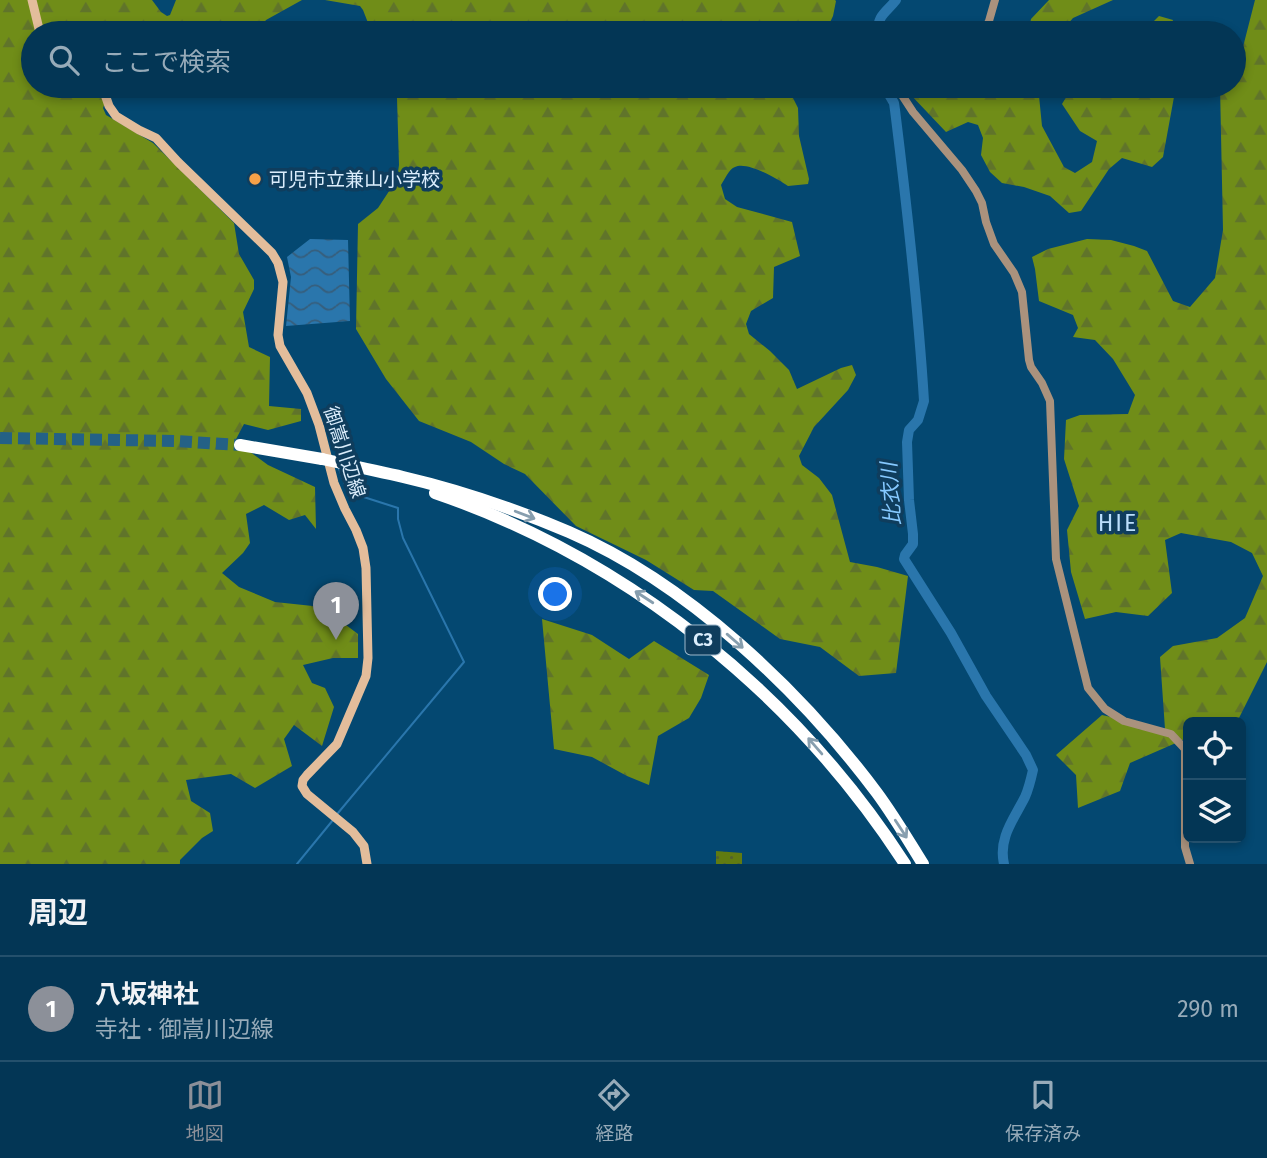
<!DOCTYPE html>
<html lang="ja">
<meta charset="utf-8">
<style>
:root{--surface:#033655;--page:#0d3e5b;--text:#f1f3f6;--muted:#97abb9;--line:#24506c;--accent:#8c9099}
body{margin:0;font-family:"Fira Sans","Noto Sans JP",sans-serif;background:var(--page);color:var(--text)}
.controls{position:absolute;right:21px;bottom:21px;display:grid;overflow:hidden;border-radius:10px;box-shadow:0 4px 10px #0003}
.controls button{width:63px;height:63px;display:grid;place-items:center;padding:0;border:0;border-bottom:2px solid var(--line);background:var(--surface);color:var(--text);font:35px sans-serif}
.you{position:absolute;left:556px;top:595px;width:24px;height:24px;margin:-18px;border:5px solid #fff;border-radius:50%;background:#1a73e8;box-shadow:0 0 0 10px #1a73e833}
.badge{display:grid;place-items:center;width:46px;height:46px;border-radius:50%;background:var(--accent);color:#fff;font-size:23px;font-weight:700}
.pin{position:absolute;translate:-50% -58px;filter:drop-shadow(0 2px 4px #0008)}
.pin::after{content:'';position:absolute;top:37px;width:24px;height:21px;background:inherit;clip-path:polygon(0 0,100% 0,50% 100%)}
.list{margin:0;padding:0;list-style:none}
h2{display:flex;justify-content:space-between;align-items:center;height:91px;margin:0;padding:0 28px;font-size:30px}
h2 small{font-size:23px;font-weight:400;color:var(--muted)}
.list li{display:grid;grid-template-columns:46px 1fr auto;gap:21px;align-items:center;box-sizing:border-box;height:105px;padding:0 28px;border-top:2px solid var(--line)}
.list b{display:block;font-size:26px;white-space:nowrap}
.list p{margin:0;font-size:23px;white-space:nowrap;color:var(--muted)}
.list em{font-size:23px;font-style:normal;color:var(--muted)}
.icon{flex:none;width:38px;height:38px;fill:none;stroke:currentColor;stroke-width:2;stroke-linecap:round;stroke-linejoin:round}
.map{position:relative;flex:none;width:1267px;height:864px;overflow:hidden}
.search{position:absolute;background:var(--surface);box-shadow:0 4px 10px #0003;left:21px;right:21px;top:21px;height:77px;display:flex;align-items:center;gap:18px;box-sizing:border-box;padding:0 24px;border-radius:38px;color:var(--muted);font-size:26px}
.sheet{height:196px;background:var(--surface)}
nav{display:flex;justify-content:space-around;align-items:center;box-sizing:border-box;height:98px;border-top:2px solid var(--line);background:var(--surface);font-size:19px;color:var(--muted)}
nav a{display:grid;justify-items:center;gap:4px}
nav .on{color:var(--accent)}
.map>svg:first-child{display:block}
.grass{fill:url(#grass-dots)}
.forest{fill:url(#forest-firs)}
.water{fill:url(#water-waves)}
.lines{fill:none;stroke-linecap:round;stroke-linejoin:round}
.stream{stroke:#2a76ac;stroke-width:2}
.river{stroke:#2a76ac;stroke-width:10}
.motorway-tunnel{stroke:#246186;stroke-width:12;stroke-dasharray:12 6;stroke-linecap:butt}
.tertiary{stroke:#aa927d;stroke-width:8}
.secondary{stroke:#e3bd9b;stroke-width:9}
.motorway{stroke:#fff;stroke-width:12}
.motorway-bridge{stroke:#fff;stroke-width:12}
.oneway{stroke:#879eae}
.poi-dot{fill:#f7a148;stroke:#0f3d5d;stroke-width:2.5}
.labels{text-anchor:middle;stroke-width:7;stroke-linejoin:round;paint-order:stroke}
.shield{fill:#0f3d5d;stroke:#9eb8cc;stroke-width:2}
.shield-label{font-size:18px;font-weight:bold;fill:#dbedfc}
.poi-label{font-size:19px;fill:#dbedfc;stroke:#0f3d5d;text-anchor:start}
.street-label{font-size:19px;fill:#dbedfc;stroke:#0f3d5d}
.water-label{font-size:21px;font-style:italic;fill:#86c9ff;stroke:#0f3d5d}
.quarter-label{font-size:23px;letter-spacing:2px;fill:#bbdffc;stroke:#0f3d5d}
</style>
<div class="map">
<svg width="1267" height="864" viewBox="0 0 1267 864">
<defs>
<pattern id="grass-dots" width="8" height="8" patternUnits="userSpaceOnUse" patternTransform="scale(1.75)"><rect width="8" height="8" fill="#617b11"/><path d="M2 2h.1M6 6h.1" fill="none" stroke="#52612e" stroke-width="1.8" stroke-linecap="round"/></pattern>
<pattern id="forest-firs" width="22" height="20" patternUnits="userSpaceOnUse" patternTransform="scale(1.75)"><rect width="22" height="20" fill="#708d18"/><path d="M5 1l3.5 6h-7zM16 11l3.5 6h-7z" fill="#60742a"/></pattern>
<pattern id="water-waves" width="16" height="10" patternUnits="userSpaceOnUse" patternTransform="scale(1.75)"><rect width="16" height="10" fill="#2a76ac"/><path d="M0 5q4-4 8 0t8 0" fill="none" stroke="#365e7c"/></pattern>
</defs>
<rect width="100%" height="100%" fill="#044871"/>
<path class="grass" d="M716,851L742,853V864H716Z"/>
<g class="forest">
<path d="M0,0H152L161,12L167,16L170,15L176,0H302L266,20L263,24V33H33V86H145L126,98L111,94L108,95L103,108L106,115L153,143L234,223L239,254L254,280V289L243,312L249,347L270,357L269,406L301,409V421L268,430L244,424L235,441L268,465L315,487L316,529L305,515L289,520L264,505L246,514L250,543L243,553L222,573L239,587L275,602L322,607L358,634V658H333L303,665L312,683L325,688L334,707L322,746L294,725L284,739L292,766L255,788L231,774L186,780L191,801L210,813L213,831L202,838L180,860V864H0Z"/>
<path d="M325,0H835L836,1L833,16L825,33H372L363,10L360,6Z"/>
<path d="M1049,0H1113L1073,18L1060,33H1028L1031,19Z"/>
<path d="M1255,0H1267V662L1237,722H1188V750L1185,739L1130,763L1120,791L1078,808L1076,775L1056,755L1102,715L1165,729L1160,657L1173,646L1217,638L1245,618L1263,576L1252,553L1231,542L1181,533L1165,540L1172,593L1148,616L1116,612L1085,619L1071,572L1067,530L1079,506L1064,459L1066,420L1080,415L1128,414L1135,395L1113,359L1095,340L1073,337L1078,328L1073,315L1039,301L1035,269L1032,257L1048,249L1087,239L1111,240L1134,246L1147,251L1173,301L1190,307L1215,278L1223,230L1220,86H1234V62L1243,47Z"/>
<path d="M1159,16L1173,20L1168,33H1142Z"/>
<path d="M175,86H228L211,93L184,97Z"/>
<path d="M392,86H787L798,108L799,136L809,179L808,184L788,186C778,179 747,161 735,167C729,169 725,179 721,185L725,199L737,207L792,222L800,256L774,267L773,298L751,311L746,324L749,334L770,351L789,370L797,389L841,368L852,365L856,375L848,390L814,427L799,456L802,465L819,478L832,495L850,562L877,567L908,576L896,673L859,676L820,647L780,639L713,591L694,590L646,560L576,526L525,474L504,464L471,442L419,421L386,379L356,329L358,224L378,208L397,179L399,165L397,98Z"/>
<path d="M915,86H979L985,96L999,91L1003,86H1038L1042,126L1064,167L1075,173L1092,162L1097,141L1080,131L1062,104L1070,91L1079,86H1176L1163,157L1152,167L1122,158L1109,169L1081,211L1069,213L1050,196L1024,187L1002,183L990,172L981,155L983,138L978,125L968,122L946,132L909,93Z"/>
<path d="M542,619L592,635L629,659L654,641L709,675L701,698L689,718L658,736L649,785L627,776L592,757L554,749Z"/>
</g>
<path class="water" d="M310,239L348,240L350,321L286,326L291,277L287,257Z"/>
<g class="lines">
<g class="stream">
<path d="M338,813L464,662L403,538L398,519V508L348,492L339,469"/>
<path d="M297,864L333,820"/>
</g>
<g class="river">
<path d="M878,33C877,15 886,13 896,0"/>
<path d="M884,86L894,103L895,110C907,207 918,304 924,401L918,420L909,430L907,442L909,500L913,534V544L905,555L904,559L951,633L986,696L1026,755L1033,770C1031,779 1029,788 1025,797C1014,819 998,838 1004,864"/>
</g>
<path class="motorway-tunnel" d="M0,438L175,441L240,445"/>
<g class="tertiary">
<path d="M864,30L866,33"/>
<path d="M983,33L989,21L995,0"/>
<path d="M896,86L913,112L962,170L976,191L982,203L986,222L994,244L1014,273L1022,292L1029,360L1031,367L1042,383L1050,401L1056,559L1088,688L1105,709L1124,721L1171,734L1185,749V847L1190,864"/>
</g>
<g class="secondary">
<path d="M32,0L40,33"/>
<path d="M102,86L109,106L116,116L139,130L156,138L178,162L272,253L278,263L283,282L278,335L280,346L307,393L319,425L334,483L345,509L356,530L363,548L366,568L368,658L366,676L337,744L307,775L303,780L302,786L307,794L353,832L364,846L367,864"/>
</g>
<g class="motorway">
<path d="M240,445L322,459"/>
<path d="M341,463C361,468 382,472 403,477C459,490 515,509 569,532C687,583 800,690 877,793C894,816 908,840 923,864"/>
<path d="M435,493C628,559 795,694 905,864"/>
</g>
<path class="motorway-bridge" d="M322,459L341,463"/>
</g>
<defs><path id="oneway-shaft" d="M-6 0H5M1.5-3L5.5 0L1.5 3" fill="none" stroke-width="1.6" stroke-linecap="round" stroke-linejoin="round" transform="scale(1.75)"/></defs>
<g class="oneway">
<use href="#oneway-shaft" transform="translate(525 515) rotate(21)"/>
<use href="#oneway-shaft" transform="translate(644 597) rotate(-147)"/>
<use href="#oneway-shaft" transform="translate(735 641) rotate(41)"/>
<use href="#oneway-shaft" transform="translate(815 746) rotate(-131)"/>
<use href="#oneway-shaft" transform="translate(901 829) rotate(57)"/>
</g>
<circle class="poi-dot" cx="255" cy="179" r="7"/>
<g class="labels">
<rect class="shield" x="685.5" y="625.5" width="35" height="29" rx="5"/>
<g class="shield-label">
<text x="703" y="646">C3</text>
</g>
<g class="poi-label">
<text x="269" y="186">可児市立兼山小学校</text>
</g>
<g class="street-label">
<text transform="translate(345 452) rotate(72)" y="7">御嵩川辺線</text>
</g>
<g class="water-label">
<text transform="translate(891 494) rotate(-94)" y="7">比衣川</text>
</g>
<g class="quarter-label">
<text x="1118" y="531">HIE</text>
</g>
</g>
</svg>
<div class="controls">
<button><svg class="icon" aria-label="locate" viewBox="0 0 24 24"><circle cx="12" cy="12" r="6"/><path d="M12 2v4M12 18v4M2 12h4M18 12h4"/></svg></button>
<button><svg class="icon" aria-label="layers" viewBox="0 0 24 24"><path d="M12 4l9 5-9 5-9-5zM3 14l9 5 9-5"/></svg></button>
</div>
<div class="you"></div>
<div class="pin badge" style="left:336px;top:640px">1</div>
<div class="search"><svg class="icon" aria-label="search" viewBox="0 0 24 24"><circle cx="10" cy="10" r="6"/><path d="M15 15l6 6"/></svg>ここで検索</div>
</div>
<section class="sheet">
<h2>周辺<small></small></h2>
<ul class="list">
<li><span class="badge">1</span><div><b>八坂神社</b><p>寺社 · 御嵩川辺線</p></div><em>290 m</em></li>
</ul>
</section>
<nav>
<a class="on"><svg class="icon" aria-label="map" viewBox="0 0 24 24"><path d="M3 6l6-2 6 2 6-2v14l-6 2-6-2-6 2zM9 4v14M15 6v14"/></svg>地図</a>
<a><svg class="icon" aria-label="directions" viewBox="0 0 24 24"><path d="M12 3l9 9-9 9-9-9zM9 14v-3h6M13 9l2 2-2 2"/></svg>経路</a>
<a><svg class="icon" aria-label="saved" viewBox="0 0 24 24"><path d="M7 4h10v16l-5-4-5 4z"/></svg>保存済み</a>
</nav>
